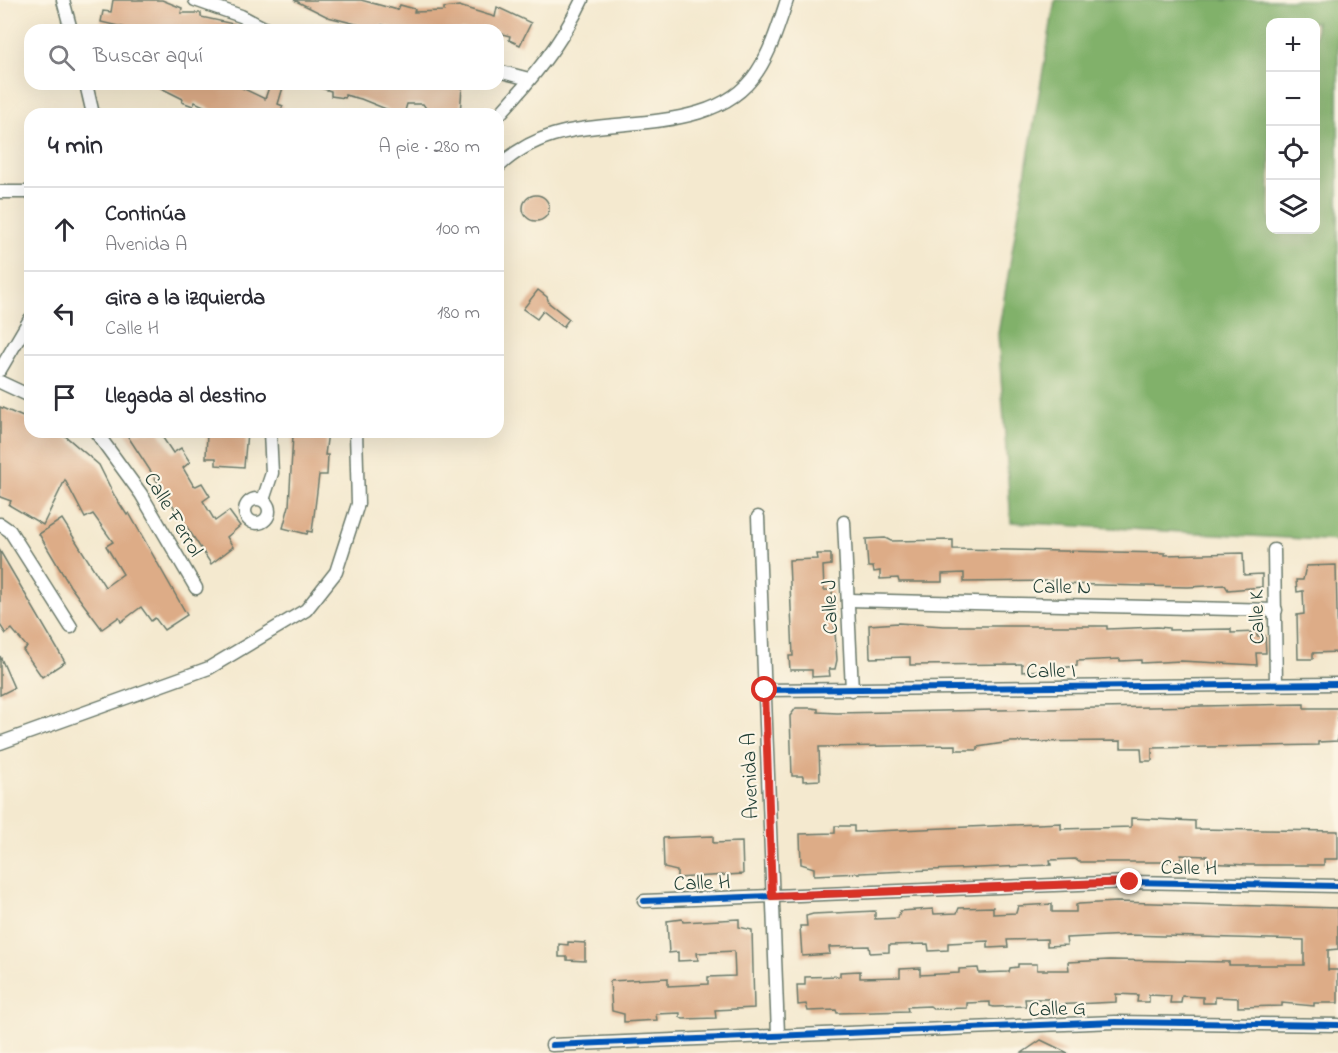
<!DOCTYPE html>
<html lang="es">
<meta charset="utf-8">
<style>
:root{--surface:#fff;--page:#f7f7f7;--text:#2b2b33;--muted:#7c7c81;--line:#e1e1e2}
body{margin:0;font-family:"Indie Flower",sans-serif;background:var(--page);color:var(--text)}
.controls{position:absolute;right:18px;top:18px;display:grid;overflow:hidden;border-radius:12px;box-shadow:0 6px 24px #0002}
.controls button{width:54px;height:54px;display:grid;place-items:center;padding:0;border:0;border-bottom:2px solid var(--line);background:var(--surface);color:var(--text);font:30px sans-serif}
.stop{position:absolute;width:18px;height:18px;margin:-14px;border:4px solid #d93025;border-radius:50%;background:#fff}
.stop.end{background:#d93025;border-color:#fff;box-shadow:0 2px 6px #0008}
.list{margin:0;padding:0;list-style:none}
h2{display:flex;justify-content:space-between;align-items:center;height:78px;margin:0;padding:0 24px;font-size:26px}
h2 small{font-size:20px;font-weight:400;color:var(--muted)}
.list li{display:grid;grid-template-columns:39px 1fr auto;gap:18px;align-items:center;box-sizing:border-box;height:84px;padding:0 24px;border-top:2px solid var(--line)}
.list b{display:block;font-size:22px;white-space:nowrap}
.list p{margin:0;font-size:20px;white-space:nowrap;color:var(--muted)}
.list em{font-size:20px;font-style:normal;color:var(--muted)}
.icon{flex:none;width:33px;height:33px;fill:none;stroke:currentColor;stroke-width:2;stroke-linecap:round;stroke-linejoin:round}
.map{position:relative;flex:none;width:1338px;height:1053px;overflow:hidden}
.search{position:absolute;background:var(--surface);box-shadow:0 6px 24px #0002;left:24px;top:24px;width:480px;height:66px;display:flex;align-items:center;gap:15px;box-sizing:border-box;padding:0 21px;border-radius:18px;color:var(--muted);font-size:22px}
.panel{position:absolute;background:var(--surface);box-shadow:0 6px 24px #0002;left:24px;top:108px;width:480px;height:330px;border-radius:18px}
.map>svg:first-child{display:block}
.forest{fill:#81b16a;stroke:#50774f;stroke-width:1.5;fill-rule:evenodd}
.building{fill:#ddac87}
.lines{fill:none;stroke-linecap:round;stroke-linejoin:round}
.street-casing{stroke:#6a796a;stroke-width:15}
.street{stroke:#fff;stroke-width:12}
.cycleway-casing{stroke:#fcf5e5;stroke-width:10}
.cycleway{stroke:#0057b8;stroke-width:6}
.route{stroke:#d93025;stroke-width:8}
.labels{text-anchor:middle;stroke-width:4.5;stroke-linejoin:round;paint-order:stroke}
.street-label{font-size:21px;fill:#1f3d34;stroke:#fcf5e5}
</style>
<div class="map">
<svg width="1338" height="1053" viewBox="0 0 1338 1053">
<rect width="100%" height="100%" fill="#fcf5e5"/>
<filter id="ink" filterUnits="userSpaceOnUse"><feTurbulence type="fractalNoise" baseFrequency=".0167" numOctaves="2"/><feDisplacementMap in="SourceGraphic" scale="12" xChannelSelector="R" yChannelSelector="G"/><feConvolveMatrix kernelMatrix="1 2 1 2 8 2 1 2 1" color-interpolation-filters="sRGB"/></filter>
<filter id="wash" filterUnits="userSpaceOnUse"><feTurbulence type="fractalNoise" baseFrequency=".008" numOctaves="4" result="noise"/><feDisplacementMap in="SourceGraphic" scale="24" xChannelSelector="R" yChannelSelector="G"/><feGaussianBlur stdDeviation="1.35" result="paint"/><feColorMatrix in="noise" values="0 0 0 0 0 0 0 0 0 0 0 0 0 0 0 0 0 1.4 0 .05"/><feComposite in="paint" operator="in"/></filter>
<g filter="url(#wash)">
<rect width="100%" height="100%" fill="#f4e9cf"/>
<path class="forest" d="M1055,0H1338V541L1011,522L998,334ZM1270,22H1316V230H1270Z"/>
<g id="blocks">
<g class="building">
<path d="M113,0H162L182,8L181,13H201V17L238,25V30H135L101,22L103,11L111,12Z"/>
<path d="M294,0H361L398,10L400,5L415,9L414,12L444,11V8L459,6L495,17L497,7L531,23L520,45L509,40L510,36L498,33V30H401L382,25L380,30L328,17Z"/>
<path d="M153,84H234L265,99L270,84H284L278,104L283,106L279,114H221L195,102L193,106L182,102L183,99Z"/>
<path d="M318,84H423L462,87L460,114H430L423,104H407L404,114L391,113V111L361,99L345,95V98L331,96V91L317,87Z"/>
<circle cx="536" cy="208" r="13"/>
<path d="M538,290L547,297L549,303L569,319L563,327L543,311L537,319L523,309Z"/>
<path d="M0,407L30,420V432H57L64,435L99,465L114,495L127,515L129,513L187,615L164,630L155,618L151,621L141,607L121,622L119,617L102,629L70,586L39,534L62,519L105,587L123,574L106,546L113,542L93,514L85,518L65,480L43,525L9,505L11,501L0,497Z"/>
<path d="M125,432H159L173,453L181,448L190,462L183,468L193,485L196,486L202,483L210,496L203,501L215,521L229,511L240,526L227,537L233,547L211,564Z"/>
<path d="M207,432H247L244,467L216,465V458H206Z"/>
<path d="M302,432H328L325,455H328L327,475H319L312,532L308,531L307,534L283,528L289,506L293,435H301Z"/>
<path d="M885,538L891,541L953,540V549L1165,553V555L1243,553L1244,575L1262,574V587L1228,590L1225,585L1188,587L1058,584L1054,581L964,582V573L942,574V582H899L898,578L880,579V571L874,572L873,567H868L866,539Z"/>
<path d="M0,551L65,662L42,677L23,650L27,647L12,629L6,634L0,625Z"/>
<path d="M817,554H831V565L823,566L824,590H832L837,660L835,669H829L830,676L812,677V670H790L789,656H793L789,560L818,559Z"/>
<path d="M1336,565L1338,652L1313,653V659H1298L1297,615L1304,614L1303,591L1297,592L1296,580H1303L1306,566Z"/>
<path d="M898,623L944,626H1107V629L1157,627L1169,628V630L1231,629V633L1257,632V636H1265L1266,653H1256L1257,665L1181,661L1141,663V660L1120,661V659L1077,661V666L1022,672V664L910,665V657L870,658L869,625Z"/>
<path d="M0,656L14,688L0,695Z"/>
<path d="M1304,704V708H1338V741L1318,742V745L1152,748V761H1142L1141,748H1121V741L1010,742L978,747V750H956V745L819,747L820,780L803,781V776H792L790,716L796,708H812L818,709V712L837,713Z"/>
<path d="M1131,818L1195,821V829L1338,831V859H1324V865H1248L1206,863L1207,856L1181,855L1180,862H1079L1075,859L1050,860L1051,865L814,875V868L801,864L800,834L835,833V826H854V832L1061,823V829L1131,827Z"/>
<path d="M713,836V843L742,842L743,874L677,878V871L664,868L663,838Z"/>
<path d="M1117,902L1338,908V949L1328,950V970H1338V1003H1314V1006L1282,1003V1006L1238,1007V998L1215,997V1003H1203V997L1182,996L1181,1003H1170L1171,996L1149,995V1002H1137L1138,995L1116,994V1002L1053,1005L1049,1003V999H1025L1026,1006L994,1007L990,1006V1002L967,1003V1008L934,1009L930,1006L907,1007L908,1011L837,1013L836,1010L808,1011L806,1004L798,1005L797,985H805V977L840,976V972L860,971V978L900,977V969L920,968V975L959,973V969L978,968L979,973L1009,972L1010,968L1018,967V964H1037V970H1069L1068,962L1110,960L1229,962V965H1304V940L1128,935L1066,938L1067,945L1047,946V939L1007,940L1008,947L988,948V941L948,943V950L929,951L928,944L889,945V952L870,953L869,946L829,947L830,954L802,956L800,926H807L806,916L813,914L875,911V919L898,918L900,911L933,909L934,914L957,913L959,908L993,907V914L1016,913L1018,906L1052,904V912H1076V905L1079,904Z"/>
<path d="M682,919L683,922L739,919V927L752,930L754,1008L715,1010L716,1018L683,1019L680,1017V1013L656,1014L657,1020L624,1022V1014L612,1011L610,981L668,978V986L708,984V977L735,976L734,951L697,953L698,960L678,961V952L669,953L667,921Z"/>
<path d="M568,942L585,943V961L567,960V957H559V944L568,945Z"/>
<path d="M1041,1040L1068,1053H1022Z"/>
</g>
</g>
</g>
<g filter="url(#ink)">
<use href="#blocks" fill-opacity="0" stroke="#6a796a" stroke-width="1.5"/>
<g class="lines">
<g class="street-casing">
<g id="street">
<path d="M63,0L71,30"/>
<path d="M195,0L241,16L268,30"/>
<path d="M498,71L529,79"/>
<path d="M86,84L93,114"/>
<path d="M498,116C530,81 562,43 582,0"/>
<path d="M498,167C513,153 533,141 553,135C616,116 716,135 757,72C771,51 779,24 787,0"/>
<path d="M0,192H30"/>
<path d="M0,370L30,319"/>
<path d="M0,382L30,396"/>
<path d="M96,432L141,494L196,588"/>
<circle cx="257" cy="511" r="12"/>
<path d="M263,500L272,473L270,432"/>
<path d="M758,517L778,1034"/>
<path d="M844,522L852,690"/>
<path d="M0,524L10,531L71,627"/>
<path d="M1274,550L1276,684"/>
<path d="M848,600L1276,610"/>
<path d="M765,690L1338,684"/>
<path d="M0,743L209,668L306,610L336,572L358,504L356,432"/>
<path d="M644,901L1130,882L1338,886"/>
<path d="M552,1045L1115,1022L1338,1025"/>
</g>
</g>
<use href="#street" class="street"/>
<g class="cycleway-casing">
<g id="cycleway">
<path d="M765,690L1338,684"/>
<path d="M644,901L1130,882L1338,886"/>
<path d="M552,1045L1115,1022L1338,1025"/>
</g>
</g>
<use href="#cycleway" class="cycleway"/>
</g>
</g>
<g class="lines" filter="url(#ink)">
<path class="route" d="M765,690L772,896L1130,882"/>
</g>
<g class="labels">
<g class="street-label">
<text transform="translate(174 514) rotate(59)" y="7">Calle Ferrol</text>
<text transform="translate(1062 586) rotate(1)" y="7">Calle N</text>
<text transform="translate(829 607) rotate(-92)" y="7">Calle J</text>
<text transform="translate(1256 617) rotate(-91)" y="7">Calle K</text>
<text transform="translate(1051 670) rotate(-1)" y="7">Calle I</text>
<text transform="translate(749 776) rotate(-92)" y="7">Avenida A</text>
<text transform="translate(1189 867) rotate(1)" y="7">Calle H</text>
<text transform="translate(702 882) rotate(-2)" y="7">Calle H</text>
<text transform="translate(1057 1008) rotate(-2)" y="7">Calle G</text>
</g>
</g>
</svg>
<div class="controls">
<button>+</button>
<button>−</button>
<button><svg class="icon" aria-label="locate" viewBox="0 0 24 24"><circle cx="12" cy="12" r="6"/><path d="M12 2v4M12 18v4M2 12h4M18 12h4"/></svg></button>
<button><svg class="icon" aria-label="layers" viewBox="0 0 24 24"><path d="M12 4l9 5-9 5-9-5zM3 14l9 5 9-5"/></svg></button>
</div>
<div class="stop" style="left:765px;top:690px"></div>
<div class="stop end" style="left:1130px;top:882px"></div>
<div class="search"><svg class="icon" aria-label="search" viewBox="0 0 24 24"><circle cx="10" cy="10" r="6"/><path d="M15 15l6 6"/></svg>Buscar aquí</div>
<section class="panel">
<h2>4 min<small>A pie · 280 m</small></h2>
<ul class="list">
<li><svg class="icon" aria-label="ahead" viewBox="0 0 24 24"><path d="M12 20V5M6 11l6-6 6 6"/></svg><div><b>Continúa</b><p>Avenida A</p></div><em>100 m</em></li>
<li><svg class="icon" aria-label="left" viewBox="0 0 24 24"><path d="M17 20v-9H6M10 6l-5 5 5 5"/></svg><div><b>Gira a la izquierda</b><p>Calle H</p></div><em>180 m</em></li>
<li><svg class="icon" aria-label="arrive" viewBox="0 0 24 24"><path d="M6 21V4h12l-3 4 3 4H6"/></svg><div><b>Llegada al destino</b></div></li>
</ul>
</section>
</div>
